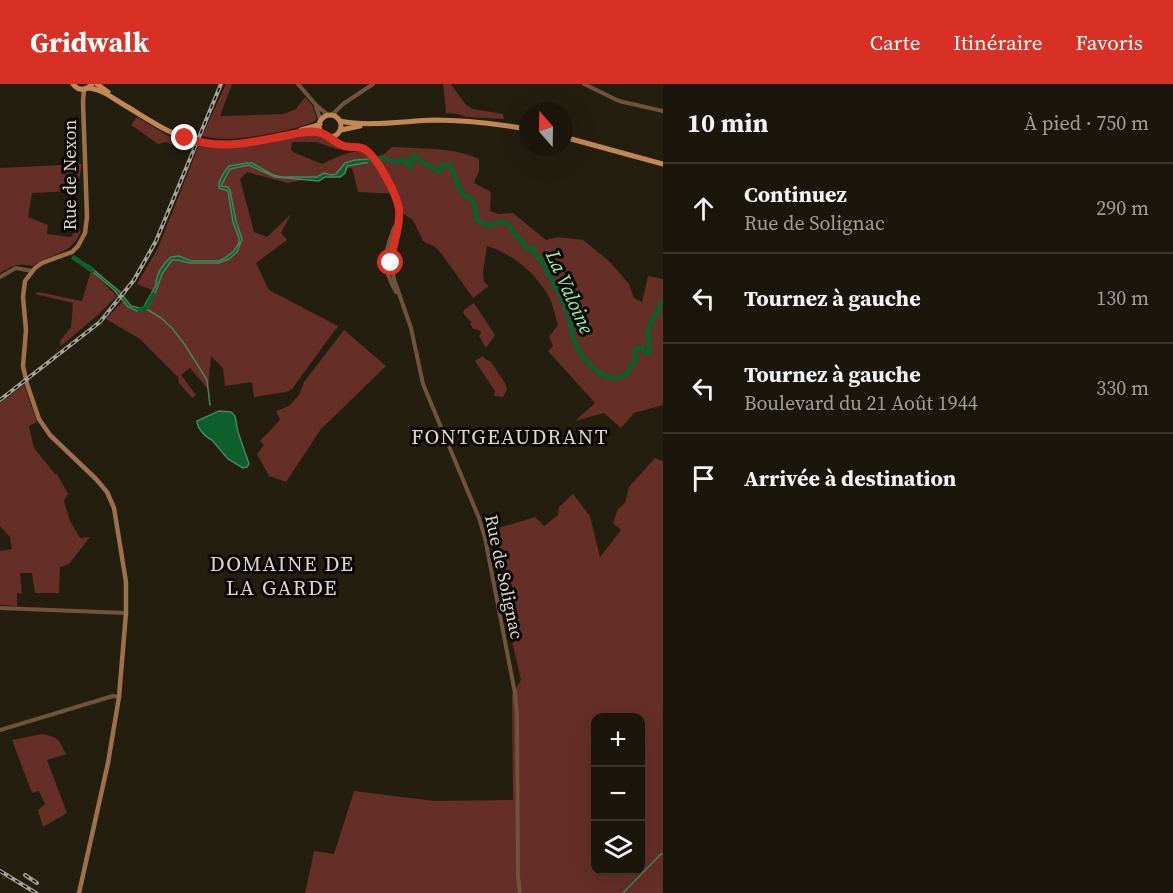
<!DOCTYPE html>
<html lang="fr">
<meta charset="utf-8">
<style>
:root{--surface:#1b160b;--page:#241f14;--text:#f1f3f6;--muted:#a09f9d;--line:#39352c;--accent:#d93025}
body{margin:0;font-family:"Source Serif 4",serif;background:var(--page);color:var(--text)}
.controls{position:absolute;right:18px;bottom:18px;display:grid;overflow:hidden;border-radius:12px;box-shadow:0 6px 24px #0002}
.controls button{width:54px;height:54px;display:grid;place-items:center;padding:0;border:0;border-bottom:2px solid var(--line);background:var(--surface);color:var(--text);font:30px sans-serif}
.compass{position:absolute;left:519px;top:18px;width:54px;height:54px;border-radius:50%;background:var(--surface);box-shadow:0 6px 24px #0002;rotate:340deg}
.stop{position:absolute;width:18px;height:18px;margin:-14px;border:4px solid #d93025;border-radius:50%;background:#fff}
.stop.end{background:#d93025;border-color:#fff;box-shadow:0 2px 6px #0008}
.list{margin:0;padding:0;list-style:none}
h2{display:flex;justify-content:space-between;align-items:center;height:78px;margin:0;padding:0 24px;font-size:26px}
h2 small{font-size:20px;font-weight:400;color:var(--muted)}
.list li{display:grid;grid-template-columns:39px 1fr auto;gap:18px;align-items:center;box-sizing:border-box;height:90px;padding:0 24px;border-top:2px solid var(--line)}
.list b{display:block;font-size:22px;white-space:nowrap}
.list p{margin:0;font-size:20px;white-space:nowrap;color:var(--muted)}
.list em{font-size:20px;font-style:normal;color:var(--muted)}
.icon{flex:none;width:33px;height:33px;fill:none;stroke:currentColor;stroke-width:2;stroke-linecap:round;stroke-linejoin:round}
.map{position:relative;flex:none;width:663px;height:809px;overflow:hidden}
header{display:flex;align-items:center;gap:36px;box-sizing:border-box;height:84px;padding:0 30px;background:var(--accent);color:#fff}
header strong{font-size:28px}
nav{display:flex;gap:33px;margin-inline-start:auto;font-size:21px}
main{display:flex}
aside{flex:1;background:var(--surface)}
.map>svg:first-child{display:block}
.green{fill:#652e27;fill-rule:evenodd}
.water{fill:#0d602b;stroke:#4a835c;stroke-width:1.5}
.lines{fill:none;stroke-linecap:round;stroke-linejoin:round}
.stream{stroke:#4a835c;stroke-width:1.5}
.river{stroke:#0d602b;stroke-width:5}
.tertiary{stroke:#70533d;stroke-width:4}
.secondary{stroke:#9e704c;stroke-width:4.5}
.primary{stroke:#c28757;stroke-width:5}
.rail-casing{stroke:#a6a297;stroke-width:4}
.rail{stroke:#0b0804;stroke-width:1.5;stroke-dasharray:4.5;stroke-linecap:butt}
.route{stroke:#d93025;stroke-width:8}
.labels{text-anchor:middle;stroke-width:6;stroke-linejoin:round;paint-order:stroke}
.street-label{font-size:18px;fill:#dad6cd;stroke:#0b0804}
.water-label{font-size:20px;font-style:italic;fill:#90f4a5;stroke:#0b0804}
.quarter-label{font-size:21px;letter-spacing:1.5px;fill:#dad6cd;stroke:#0b0804}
</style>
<header>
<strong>Gridwalk</strong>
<nav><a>Carte</a><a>Itinéraire</a><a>Favoris</a></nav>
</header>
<main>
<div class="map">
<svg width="663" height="809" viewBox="0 0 663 809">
<rect width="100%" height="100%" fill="#241e0f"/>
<g class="green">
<path d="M226,0H232L220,32L284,30L296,25L305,13L312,21L317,35C309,44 254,53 240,54C227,56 215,55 202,52Z"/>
<path d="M443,0H451L466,21L473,25L503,30L504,35L467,33L457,30L446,29Z"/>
<path d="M137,33L180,59H190L187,67L166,58L158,60L131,41Z"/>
<path d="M320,50L332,57L340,66L316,58H292L291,65L293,68L322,80C335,74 351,65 365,68L370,75L384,70L392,63C421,65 453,63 479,75V87L474,99L491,108L490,127L499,130L513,129L546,156L558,153L583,156L609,177L629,200L634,214L642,218L648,192L663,195V321L634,329L621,344L604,329L575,337L595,319L548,267L553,262L549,253L558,241C555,232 553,221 549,213C536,189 513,170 487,162L483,188L484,198L489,202L473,214L441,169L435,163L423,157L413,136L398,126L399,110L358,108L352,84L346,85L337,92L332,93L325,92L318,93L288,99L247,88L240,95L254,148L267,153L291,130L281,149L287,156L256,179L269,206L338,242L292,305L286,308L254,313L252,298L225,302L223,284L211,272L208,305L190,284L181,291L196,311L192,314L179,299L178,293L140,255L106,235L123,217L132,224H142L152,206L137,200L158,164L199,61L222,63L303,51Z"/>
<path d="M82,80L78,102L73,107L32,109L28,133L48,141L47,150L71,153L75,147L81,146C73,172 51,168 33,182C17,179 14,181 0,189V84Z"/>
<path d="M91,187L117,212L99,230L61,262L60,257L71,243L73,219L35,210L38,208L82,217Z"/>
<path d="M474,219L495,251L486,264L479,252L481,249L479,246L473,245L470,239H472L463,229L464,226Z"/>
<path d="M344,246L386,282L321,345L286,398L269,392L257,370L264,361L260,357L280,336L276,327L289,322L299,311L304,298Z"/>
<path d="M483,272L485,275L491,278L505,299L507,306L503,313L494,312L495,307L475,277Z"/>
<path d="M24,301L37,338L29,342L34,364L55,390H57L68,410L64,417L70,437L80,454L90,453L69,480L60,483L59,509H35L32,489H20L22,510L17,509V522L0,521V467L12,465L10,453L0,442V319Z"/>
<path d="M655,374L663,377V809H305L314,767L334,770L354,707L435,717L513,716L512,611L521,596L494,480L489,447L535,433L544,442L558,431L559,423L573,410L590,432L600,473L621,446L613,439L618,425L625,419L629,403ZM596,634H640V786H596Z"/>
<path d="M42,650C58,653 59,655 66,670L47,676L67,729L43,743L38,726L45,720L39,707L32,709L12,656Z"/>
</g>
<g class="water">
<path d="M372,75L373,77L371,78L347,82L345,89L340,93H325L319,97L275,93L249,81L230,85L221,102L228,103L230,106L236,137L242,155L237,168L229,175L219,179H189L178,176H172L162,190L156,207L144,225L137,227L128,223L114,206L87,183L88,181L120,208L131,222L140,224L144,223L156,201C156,190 163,180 171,173L179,172L191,177H219L225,174L234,167L239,159V154L233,138L228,107L219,104C218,97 224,88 229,82L247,79H252L273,91L282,93H317L324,89L331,91L336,90L345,79L355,76Z"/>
<path d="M219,327L231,328L235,332L238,348L249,380L247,383L243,384L228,375L212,356C205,353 197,344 197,337Z"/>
</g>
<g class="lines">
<g class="stream">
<path d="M145,224L161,234L172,244L185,261L207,296L210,321"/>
<path d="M623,809L661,770H663"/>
</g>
<g class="river">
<path d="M370,77C388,70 386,78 400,78L403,75L411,83L412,73H415L439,88L443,81L452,82V87C457,92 455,95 458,101C459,105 462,107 463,111C475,114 476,124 476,135C481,138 485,142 491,141C495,141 497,137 501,138C508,138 513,146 516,152C522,155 523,161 528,165L533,163L535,170L542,177L543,180C551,195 560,210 567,227C571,237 571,248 575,259C581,274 602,299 620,293C628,291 631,282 636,276L634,267L637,264H641L645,269H648L650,267L648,259L650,255L647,248C650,244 651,239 653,235C656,229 660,227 661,219L663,218"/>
<path d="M74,174L92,186"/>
<path d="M140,226L147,223L153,211"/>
</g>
<g class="tertiary">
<path d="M298,0L316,21L328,31"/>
<path d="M584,0L619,17L663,27"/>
<path d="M316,23L321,37"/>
<path d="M332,31L343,20L373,0"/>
<path d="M330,53L341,61L361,64L369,68L376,76L395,111L399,127V144L392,168L391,179L394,195L411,244L423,300L479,434L485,454L515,609L517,632L518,793L520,809"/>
<path d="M0,193L16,184L32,187"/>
<path d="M396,208C381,181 384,172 394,144L398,140"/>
<path d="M0,524L126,529"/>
<path d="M0,646L113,612L119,613"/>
</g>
<path class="secondary" d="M79,809L108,679L119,613L126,529V498L114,424L107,408L96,395L50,351L39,335L27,300L23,282L26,246L23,213L25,197L35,184L42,179L72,168L78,162L85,149L87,133L83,18L84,5"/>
<g class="primary">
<path d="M73,0C78,7 86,7 92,0"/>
<path d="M97,0L108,8"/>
<path d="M87,4C99,4 111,13 121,19C147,34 173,54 203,59C243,67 282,47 322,49"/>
<circle cx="330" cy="42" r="11"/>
<path d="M340,37C370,43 404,37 434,36C465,36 498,40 528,45"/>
<path d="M301,46L315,42L320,40"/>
<path d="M341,46L360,42"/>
<path d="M564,53L663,80"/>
</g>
<g class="rail-casing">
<g id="rail">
<path d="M0,316L100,238L134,196L156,157L221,0"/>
<path d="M0,787L36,809"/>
<path d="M25,791L37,799"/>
</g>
</g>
<use href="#rail" class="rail"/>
</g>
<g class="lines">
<path class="route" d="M185,54C222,66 247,59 284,52C295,50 310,45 321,49C329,51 336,60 344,62C350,64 356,62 362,64C376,69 397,111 399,125C401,145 392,160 391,179"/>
</g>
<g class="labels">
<g class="street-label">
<text transform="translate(70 91) rotate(-90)" y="6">Rue de Nexon</text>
<text transform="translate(504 493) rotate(78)" y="6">Rue de Solignac</text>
</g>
<g class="water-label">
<text transform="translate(570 208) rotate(66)" y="7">La Valoine</text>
</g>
<g class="quarter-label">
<text x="510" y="360">FONTGEAUDRANT</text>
<text x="282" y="487">DOMAINE DE<tspan x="282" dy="24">LA GARDE</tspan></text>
</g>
</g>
</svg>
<div class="controls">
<button>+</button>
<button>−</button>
<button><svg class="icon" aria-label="layers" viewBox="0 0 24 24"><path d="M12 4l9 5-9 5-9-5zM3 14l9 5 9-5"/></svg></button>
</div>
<svg class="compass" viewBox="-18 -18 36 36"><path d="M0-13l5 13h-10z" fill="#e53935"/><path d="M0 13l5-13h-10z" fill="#a09f9d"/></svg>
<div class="stop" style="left:391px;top:179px"></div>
<div class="stop end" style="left:185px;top:54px"></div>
</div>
<aside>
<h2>10 min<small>À pied · 750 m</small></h2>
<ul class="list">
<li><svg class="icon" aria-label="ahead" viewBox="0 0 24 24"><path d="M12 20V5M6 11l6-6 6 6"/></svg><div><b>Continuez</b><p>Rue de Solignac</p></div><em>290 m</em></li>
<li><svg class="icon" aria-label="left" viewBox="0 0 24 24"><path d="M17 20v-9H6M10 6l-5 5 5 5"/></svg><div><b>Tournez à gauche</b></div><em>130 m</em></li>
<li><svg class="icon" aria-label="left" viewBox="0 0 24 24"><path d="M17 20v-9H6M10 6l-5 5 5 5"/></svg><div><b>Tournez à gauche</b><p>Boulevard du 21 Août 1944</p></div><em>330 m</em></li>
<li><svg class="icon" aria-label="arrive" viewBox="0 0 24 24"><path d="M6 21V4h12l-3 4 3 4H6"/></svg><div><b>Arrivée à destination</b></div></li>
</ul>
</aside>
</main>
